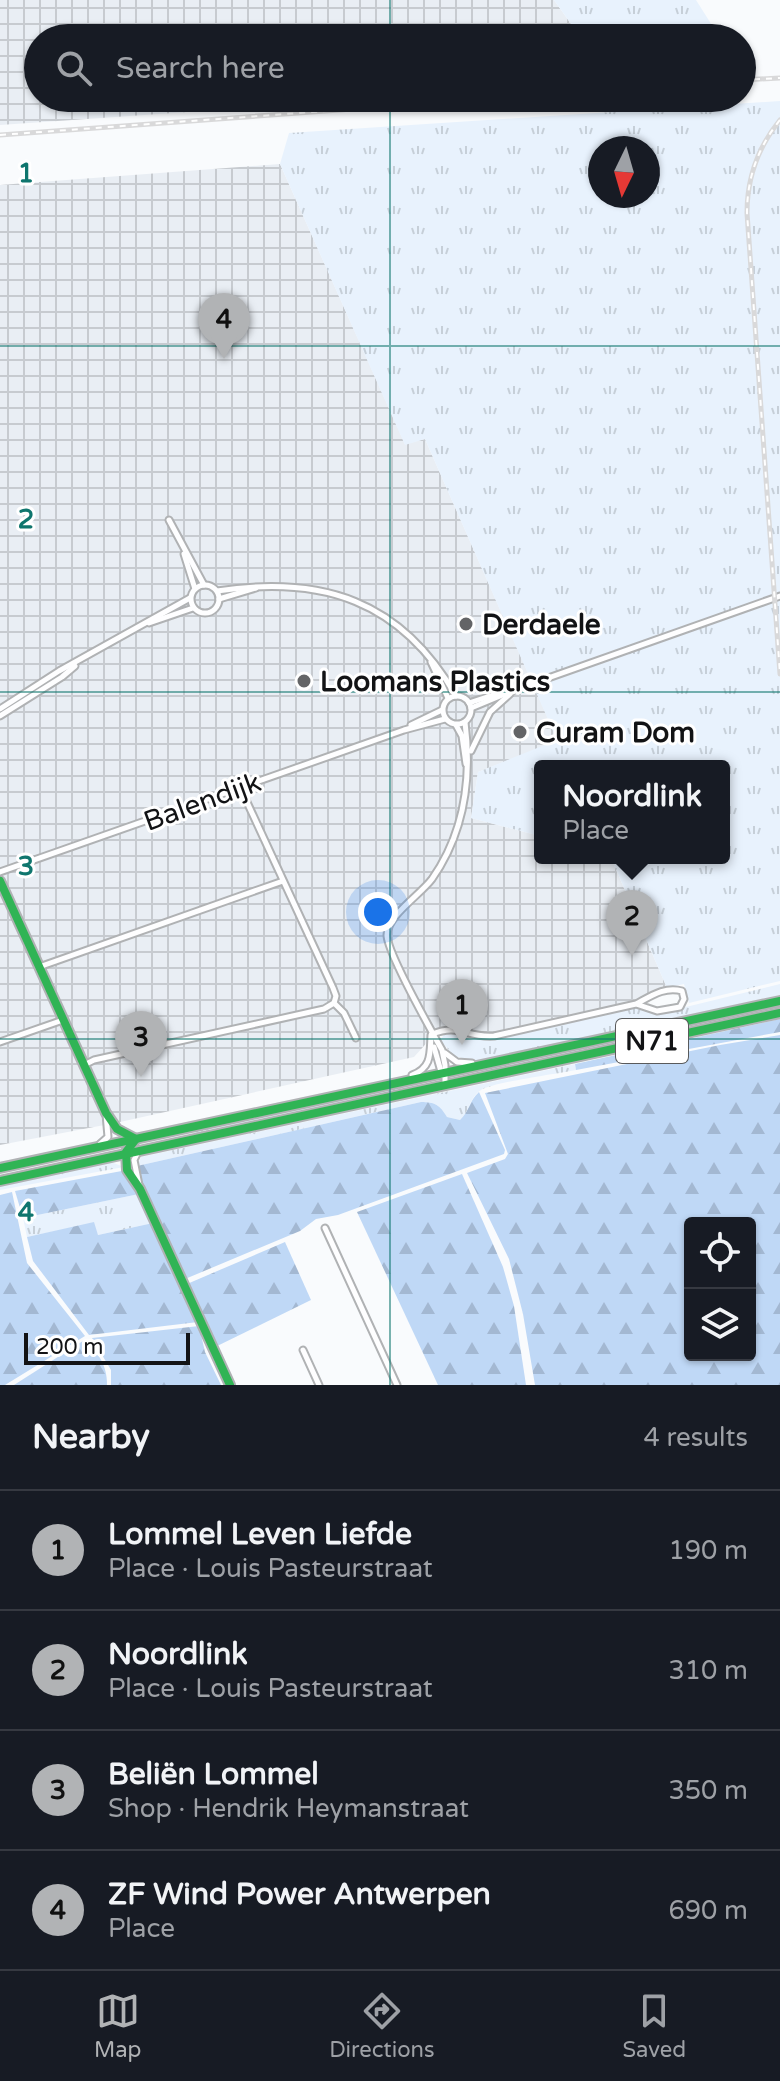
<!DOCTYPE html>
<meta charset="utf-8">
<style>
:root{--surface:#171b24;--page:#242831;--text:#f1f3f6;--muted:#9ea1a6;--line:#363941;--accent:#b1b3b5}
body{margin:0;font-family:"Varela Round",sans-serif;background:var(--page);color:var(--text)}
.controls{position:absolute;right:24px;bottom:24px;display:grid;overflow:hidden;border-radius:8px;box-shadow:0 2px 6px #0004}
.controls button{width:72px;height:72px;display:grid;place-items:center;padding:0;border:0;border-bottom:2px solid var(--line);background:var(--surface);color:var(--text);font:40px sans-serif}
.compass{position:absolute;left:588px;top:136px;width:72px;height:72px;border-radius:50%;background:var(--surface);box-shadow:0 2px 6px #0004;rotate:185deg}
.scale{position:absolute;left:24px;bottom:20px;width:166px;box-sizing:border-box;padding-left:8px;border:4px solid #121315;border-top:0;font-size:22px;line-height:28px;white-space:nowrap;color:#121315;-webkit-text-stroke:6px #fff;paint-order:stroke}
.you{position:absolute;left:378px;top:912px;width:28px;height:28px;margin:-20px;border:6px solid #fff;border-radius:50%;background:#1a73e8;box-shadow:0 0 0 12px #1a73e833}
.badge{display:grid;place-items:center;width:52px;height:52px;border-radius:50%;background:var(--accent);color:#111;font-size:26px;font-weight:700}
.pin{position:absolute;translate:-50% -66px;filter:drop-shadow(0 2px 4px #0008)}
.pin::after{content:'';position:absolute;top:42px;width:28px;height:24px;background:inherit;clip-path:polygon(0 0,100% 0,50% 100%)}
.popup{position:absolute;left:534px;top:760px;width:196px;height:104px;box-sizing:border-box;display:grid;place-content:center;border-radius:8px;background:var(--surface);filter:drop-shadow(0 2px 6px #0005);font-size:26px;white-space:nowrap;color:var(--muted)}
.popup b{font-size:30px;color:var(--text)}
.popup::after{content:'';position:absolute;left:50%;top:100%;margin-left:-16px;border:16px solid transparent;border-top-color:var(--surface)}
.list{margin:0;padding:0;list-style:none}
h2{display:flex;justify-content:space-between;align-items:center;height:104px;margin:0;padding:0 32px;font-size:34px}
h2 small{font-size:26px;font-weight:400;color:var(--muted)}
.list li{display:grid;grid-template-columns:52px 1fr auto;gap:24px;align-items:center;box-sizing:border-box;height:120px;padding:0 32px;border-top:2px solid var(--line)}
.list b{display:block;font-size:30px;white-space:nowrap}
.list p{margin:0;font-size:26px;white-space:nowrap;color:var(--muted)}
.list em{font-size:26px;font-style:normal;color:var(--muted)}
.icon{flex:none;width:44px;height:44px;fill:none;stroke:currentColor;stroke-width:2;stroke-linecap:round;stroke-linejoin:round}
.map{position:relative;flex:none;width:780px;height:1385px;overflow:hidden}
.search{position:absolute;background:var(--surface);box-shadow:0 2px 6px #0004;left:24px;right:24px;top:24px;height:88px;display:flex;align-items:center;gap:20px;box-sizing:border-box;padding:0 28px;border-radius:44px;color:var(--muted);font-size:30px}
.sheet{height:584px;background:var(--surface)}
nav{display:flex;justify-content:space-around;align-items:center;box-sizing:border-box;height:112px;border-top:2px solid var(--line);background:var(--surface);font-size:22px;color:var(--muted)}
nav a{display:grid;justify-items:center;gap:4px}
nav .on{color:var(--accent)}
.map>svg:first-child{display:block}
.industrial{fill:url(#industrial-grid)}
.grass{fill:url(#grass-tufts);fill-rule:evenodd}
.forest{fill:url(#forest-firs);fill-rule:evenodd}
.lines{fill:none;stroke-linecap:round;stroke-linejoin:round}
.street-casing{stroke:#b0b2b4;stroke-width:9}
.fast-casing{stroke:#b0b2b4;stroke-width:12}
.street{stroke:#fefeff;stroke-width:5}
.fast{stroke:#30b455;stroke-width:8}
.rail-casing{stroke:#d9d9da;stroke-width:5}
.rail{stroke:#fff;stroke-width:2;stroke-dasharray:6;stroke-linecap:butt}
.grid{fill:none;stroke:#0f766e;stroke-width:2;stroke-opacity:0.55}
.poi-dot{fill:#636466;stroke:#fff;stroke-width:3}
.labels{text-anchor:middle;stroke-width:6;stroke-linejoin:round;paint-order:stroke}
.shield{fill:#fff;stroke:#595a5b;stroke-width:2}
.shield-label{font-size:26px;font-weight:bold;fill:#121315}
.poi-label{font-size:28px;font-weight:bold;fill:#121315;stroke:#fff;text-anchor:start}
.street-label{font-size:28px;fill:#121315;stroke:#fff}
.grid-label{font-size:26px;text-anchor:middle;font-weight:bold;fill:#0f766e;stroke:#fff;stroke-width:6;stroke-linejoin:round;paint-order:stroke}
</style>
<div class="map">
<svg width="780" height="1385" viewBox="0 0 780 1385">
<defs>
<pattern id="industrial-grid" width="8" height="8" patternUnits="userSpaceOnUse" patternTransform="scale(2)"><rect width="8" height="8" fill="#e9eef4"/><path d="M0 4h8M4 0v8" fill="none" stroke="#c7cbd0"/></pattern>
<pattern id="grass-tufts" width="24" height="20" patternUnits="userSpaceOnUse" patternTransform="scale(2)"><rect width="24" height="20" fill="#e8f2fd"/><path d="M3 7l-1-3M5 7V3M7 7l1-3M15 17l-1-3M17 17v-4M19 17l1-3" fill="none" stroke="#c6cfd8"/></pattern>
<pattern id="forest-firs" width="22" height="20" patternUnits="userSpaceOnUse" patternTransform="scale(2)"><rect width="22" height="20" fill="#bfd8f6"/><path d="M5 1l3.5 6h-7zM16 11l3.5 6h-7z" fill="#a3b8d2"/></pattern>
</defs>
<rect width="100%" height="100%" fill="#f9fbfd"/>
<g class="industrial">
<path d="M0,0H554L581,38H38V98H387L0,125Z"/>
<path d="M280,164L405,444L425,439L558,741L478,772L471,818L540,836V858H611L667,988L651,991L638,1000L487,1034H475L455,1025H446L441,1027L414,1057L120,1122L0,1145V185Z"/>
</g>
<g class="grass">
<path d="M554,0H696L720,38H581Z"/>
<path d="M780,101V981L689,1003L684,984L667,988L611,858H724V766H540V836L471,818L478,772L557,740L425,439L405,445L280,164L289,133ZM600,148H648V196H600Z"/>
<path d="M780,984V995L474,1061L454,1056L440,1040L447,1031L470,1039L487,1040L635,1007L657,1014Z"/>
<path d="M780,1004V1010L482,1073L481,1068Z"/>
<path d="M575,1064L576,1070C557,1074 494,1082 481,1090C469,1098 470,1111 460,1120L447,1117C440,1105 435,1102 421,1102L137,1166L141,1157Z"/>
<path d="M421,1081L422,1085L139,1145L191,1134L200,1129Z"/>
<path d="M111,1162L124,1167L0,1190V1186Z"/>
<path d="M139,1194L153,1223L98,1235L93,1223L27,1237L23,1218Z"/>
</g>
<g class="forest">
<path d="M780,1019V1032L576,1070L575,1064Z"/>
<path d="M780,1035V1385H535L523,1314L509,1259L467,1173L505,1159L508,1154L485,1093L720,1045ZM690,1223H750V1355H690Z"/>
<path d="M479,1092L505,1150L504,1154L338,1215L316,1219L300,1231L185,1279L146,1194L137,1166L421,1102C435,1102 440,1105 447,1117L460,1120C469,1112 469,1101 479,1092Z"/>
<path d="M127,1170L139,1194L23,1218L15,1191Z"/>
<path d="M462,1174L503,1267L514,1306L526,1385H438L357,1212Z"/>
<path d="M12,1192L27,1263L85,1336L5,1385H0V1195Z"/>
<path d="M94,1222L98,1235L153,1223L198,1322L89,1335L33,1261L27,1237Z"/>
<path d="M285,1242L311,1300L211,1349L187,1284Z"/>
<path d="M199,1326L205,1352L221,1385H111V1370L92,1338Z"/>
<path d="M86,1339C99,1355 107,1365 107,1385H14Z"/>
</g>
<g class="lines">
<g class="street-casing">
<g id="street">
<path d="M169,520L204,585"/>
<path d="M184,554L195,589"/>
<circle cx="205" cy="599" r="14"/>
<path d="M217,591C322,575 401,600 456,696"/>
<path d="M219,599L256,588"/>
<path d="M149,623L193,608"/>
<path d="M431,662L448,698"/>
<circle cx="457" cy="710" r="14"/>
<path d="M469,703L508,690"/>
<path d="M471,708L517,689L780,596"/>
<path d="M0,709L59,671L190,598"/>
<path d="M0,716L62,677L75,666"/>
<path d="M411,725L442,710"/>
<path d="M456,725L462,736L466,764"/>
<path d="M471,751L490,712L510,694"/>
<path d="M240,787L333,988L336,996L334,1003L344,1013L356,1038"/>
<path d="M0,872L404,730L445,719"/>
<path d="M39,967L283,881"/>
<path d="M432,1034C460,1023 465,1038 494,1036L636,1004C651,996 665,986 682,991L684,999L680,1007L657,1011L636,1004"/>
<path d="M0,1042L63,1020"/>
<path d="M434,1047L442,1075"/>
<path d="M445,1053L457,1062L472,1063"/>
<path d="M84,1065L94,1060L324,1009L334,1003"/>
<path d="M412,1075C432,1068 430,1053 431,1035"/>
<path d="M445,1082V1065L442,1050C431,1030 387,953 387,935C387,916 420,895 432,879C465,832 472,778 465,722"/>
<path d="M100,1144L108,1137L106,1114"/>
<path d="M138,1152L134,1160L139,1185"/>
<path d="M325,1228L397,1385"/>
<path d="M303,1350L319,1385"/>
</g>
</g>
<g class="fast-casing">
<g id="fast">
<path d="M0,881L106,1113L117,1129L136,1139L126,1152L127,1170L140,1189L230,1385"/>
<path d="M0,1168L780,1001"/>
<path d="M0,1181L780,1013"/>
</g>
</g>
<use href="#street" class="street"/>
<use href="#fast" class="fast"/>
<g class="rail-casing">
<g id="rail">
<path d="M742,80L780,78"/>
<path d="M780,120C758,147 747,178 747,213L780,674"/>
<path d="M0,135L503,98"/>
</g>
</g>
<use href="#rail" class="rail"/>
</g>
<path class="grid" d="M390,0V38M390,98V1385M0,346H780M0,692H780M0,1039H780"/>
<g class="poi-dot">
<circle cx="466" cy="624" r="8"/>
<circle cx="304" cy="681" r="8"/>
<circle cx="520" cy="732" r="8"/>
</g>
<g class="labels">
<rect class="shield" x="616" y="1019" width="72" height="44" rx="6"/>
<g class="shield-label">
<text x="652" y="1050">N71</text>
</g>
<g class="poi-label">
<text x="482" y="634">Derdaele</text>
<text x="320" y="691">Loomans Plastics</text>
<text x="536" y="742">Curam Dom</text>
</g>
<g class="street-label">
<text transform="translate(202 801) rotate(-20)" y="10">Balendijk</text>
</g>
</g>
<g class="grid-label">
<text x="26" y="182">1</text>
<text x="26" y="528">2</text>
<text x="26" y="875">3</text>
<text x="26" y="1221">4</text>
</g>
</svg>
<div class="controls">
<button><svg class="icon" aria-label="locate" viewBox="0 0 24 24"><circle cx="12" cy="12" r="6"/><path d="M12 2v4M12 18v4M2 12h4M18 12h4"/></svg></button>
<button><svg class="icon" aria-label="layers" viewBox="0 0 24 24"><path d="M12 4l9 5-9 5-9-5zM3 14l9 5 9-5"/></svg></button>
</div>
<svg class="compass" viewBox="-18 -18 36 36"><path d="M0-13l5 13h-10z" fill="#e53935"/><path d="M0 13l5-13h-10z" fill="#9ea1a6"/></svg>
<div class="scale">200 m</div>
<div class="you"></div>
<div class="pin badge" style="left:462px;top:1045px">1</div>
<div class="pin badge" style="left:632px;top:956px">2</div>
<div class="popup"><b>Noordlink</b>Place</div>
<div class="pin badge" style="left:141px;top:1077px">3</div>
<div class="pin badge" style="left:224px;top:359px">4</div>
<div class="search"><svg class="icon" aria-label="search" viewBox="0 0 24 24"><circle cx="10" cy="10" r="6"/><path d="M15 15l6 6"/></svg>Search here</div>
</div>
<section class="sheet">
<h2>Nearby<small>4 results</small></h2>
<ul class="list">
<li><span class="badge">1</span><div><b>Lommel Leven Liefde</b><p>Place · Louis Pasteurstraat</p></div><em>190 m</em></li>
<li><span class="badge">2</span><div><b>Noordlink</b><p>Place · Louis Pasteurstraat</p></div><em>310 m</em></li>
<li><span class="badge">3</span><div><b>Beliën Lommel</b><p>Shop · Hendrik Heymanstraat</p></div><em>350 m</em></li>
<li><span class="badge">4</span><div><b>ZF Wind Power Antwerpen</b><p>Place</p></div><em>690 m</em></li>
</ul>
</section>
<nav>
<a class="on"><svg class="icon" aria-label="map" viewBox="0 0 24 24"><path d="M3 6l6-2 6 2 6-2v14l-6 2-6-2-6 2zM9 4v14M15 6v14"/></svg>Map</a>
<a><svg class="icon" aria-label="directions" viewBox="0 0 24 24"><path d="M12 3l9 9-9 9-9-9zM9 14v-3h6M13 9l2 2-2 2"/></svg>Directions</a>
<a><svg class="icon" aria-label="saved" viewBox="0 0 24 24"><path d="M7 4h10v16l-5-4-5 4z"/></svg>Saved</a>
</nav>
